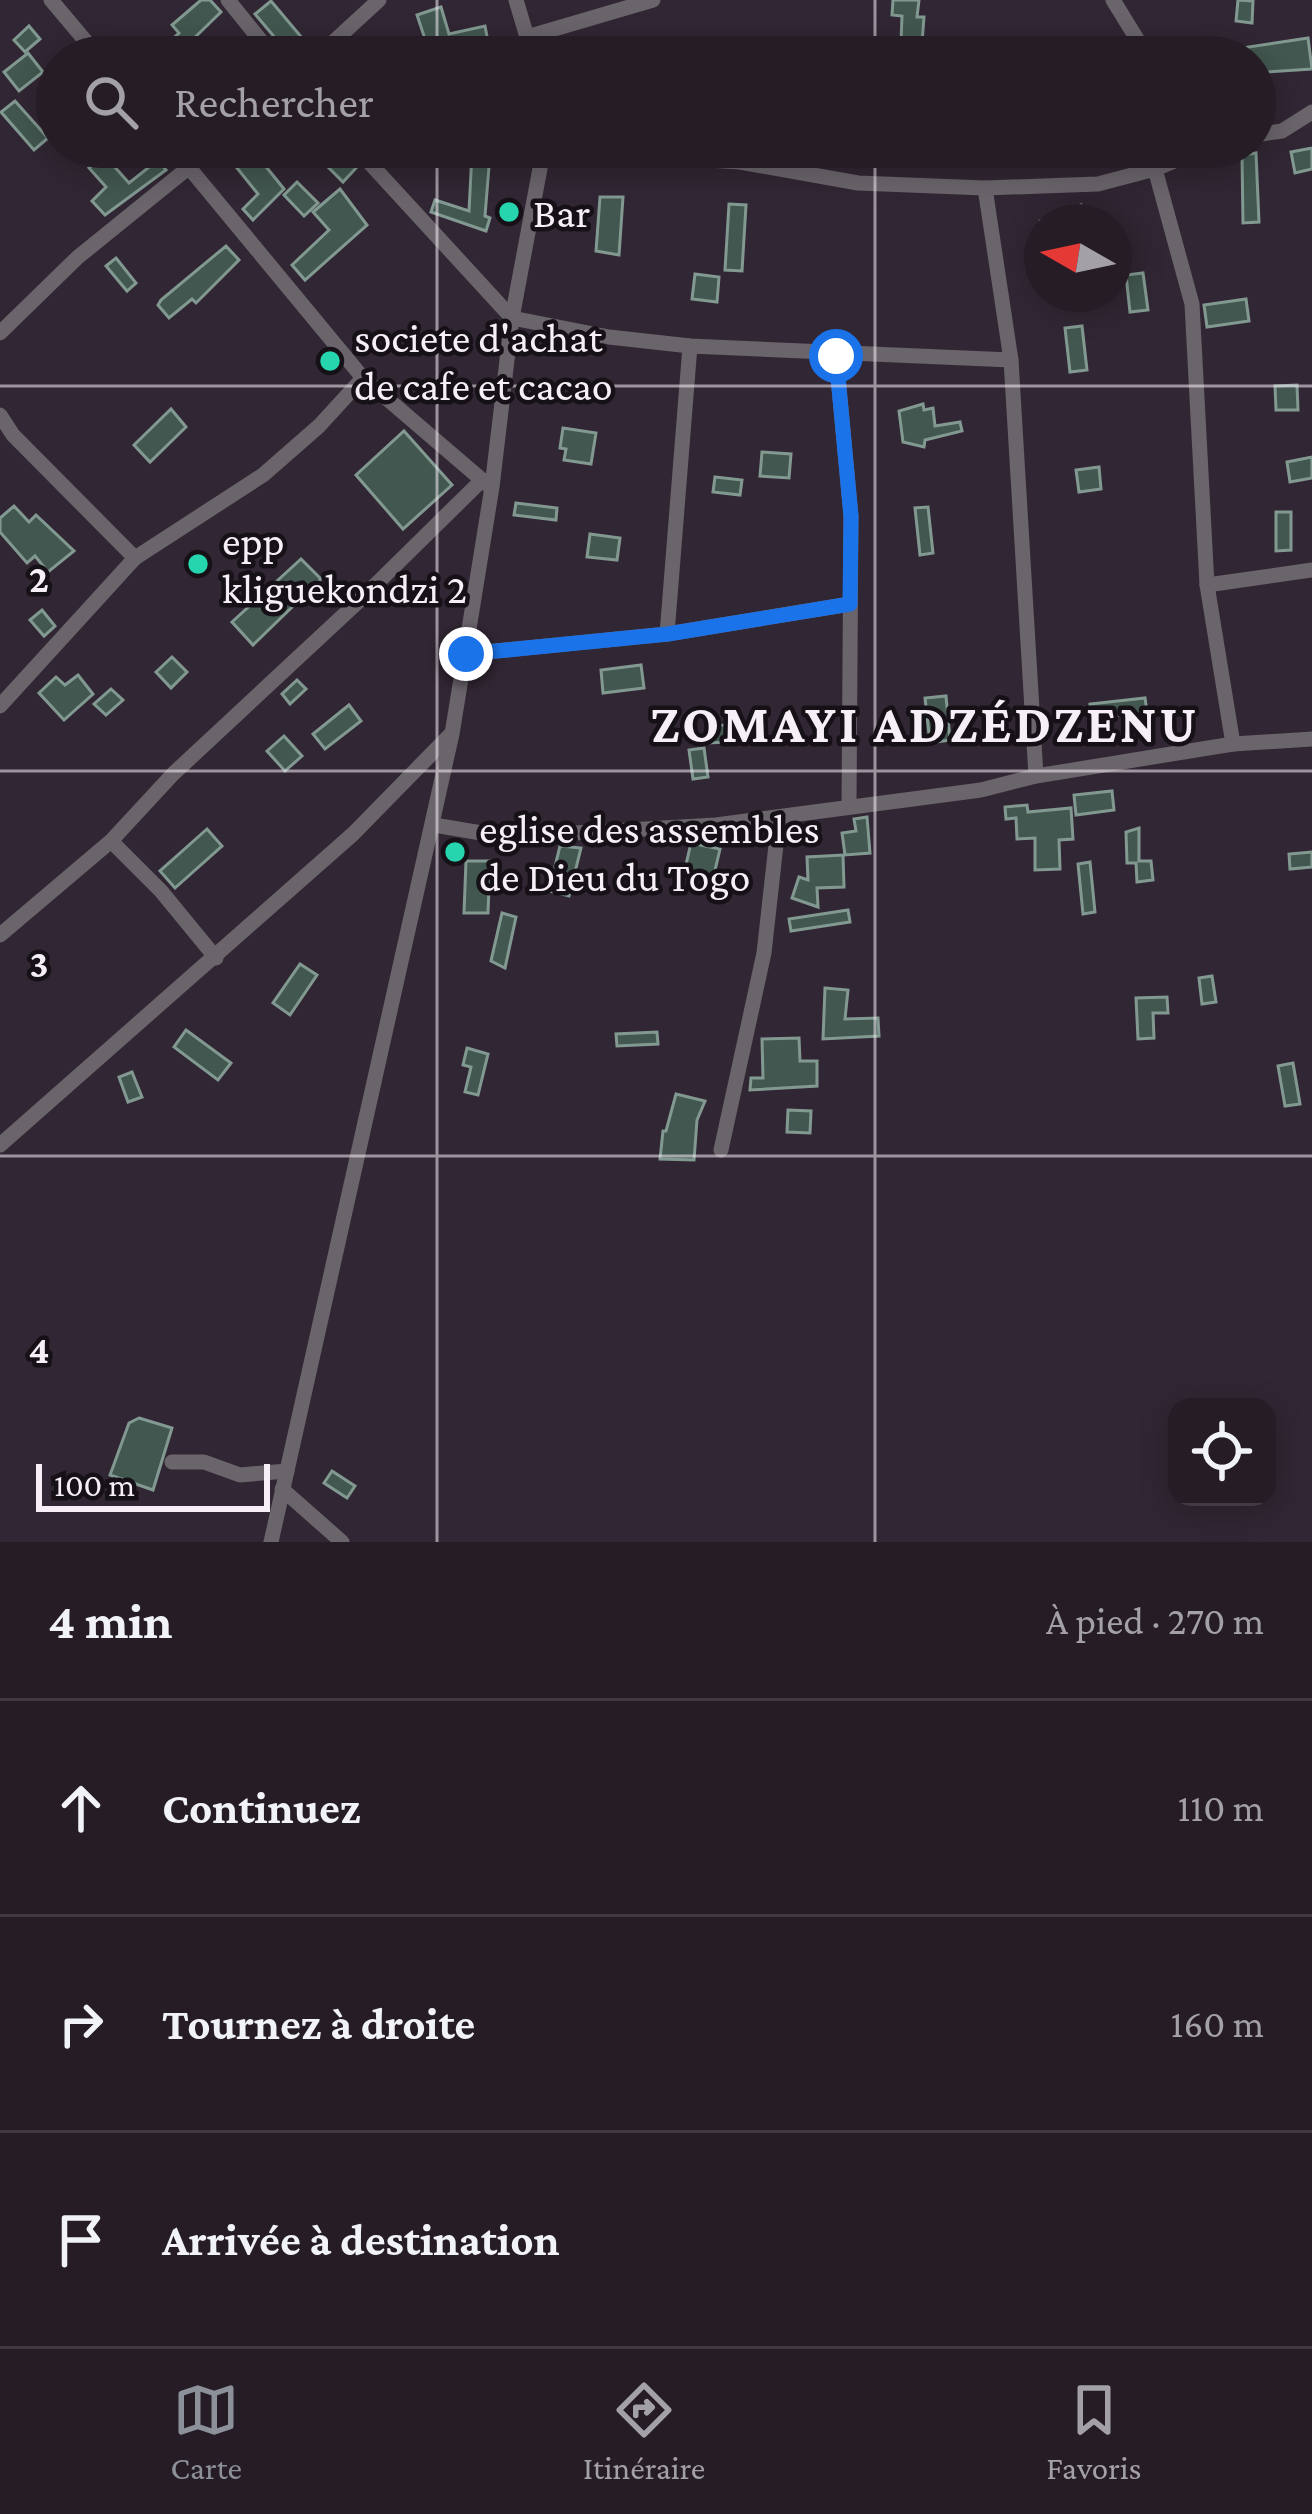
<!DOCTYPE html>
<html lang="fr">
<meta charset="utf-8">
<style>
:root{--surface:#251c26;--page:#312932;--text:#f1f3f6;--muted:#a3a1a7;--line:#423a43;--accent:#8c9099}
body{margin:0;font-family:"Crimson Pro",serif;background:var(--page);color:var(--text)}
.controls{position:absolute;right:36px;bottom:36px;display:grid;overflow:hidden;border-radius:24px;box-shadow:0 6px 30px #0003}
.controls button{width:108px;height:108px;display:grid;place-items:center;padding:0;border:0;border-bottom:3px solid var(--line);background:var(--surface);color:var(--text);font:60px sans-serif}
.compass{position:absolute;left:1024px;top:204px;width:108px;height:108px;border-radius:50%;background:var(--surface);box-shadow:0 6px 30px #0003;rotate:279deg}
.scale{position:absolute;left:36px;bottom:30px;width:234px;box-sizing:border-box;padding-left:12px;border:6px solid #f6eff8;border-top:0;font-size:33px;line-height:42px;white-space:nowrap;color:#f6eff8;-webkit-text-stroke:9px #161117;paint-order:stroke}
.stop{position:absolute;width:36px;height:36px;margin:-27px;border:9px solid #1a73e8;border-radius:50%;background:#fff}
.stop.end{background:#1a73e8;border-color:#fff;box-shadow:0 3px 12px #0008}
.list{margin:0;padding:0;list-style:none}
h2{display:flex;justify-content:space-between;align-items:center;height:156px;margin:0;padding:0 48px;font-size:51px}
h2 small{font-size:39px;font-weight:400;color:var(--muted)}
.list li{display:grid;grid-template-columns:78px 1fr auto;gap:36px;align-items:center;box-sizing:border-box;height:216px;padding:0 48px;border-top:3px solid var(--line)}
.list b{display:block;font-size:45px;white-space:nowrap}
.list em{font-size:39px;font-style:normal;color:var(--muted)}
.icon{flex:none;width:66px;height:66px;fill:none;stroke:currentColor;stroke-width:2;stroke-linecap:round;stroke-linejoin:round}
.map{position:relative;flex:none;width:1312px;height:1542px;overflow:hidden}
.search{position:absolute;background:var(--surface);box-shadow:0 6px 30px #0003;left:36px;right:36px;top:36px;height:132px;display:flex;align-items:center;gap:30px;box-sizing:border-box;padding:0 42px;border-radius:66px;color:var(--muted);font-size:45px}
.sheet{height:804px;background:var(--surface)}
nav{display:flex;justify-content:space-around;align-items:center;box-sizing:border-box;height:168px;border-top:3px solid var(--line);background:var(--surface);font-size:33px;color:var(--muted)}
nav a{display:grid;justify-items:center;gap:6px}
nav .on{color:var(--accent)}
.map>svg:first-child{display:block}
.building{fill:#425750;stroke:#829991;stroke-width:3}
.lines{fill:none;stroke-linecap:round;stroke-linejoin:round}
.minor{stroke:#6a646b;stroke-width:15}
.route{stroke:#1a73e8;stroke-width:15}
.grid{fill:none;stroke:#f6eff8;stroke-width:3;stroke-opacity:0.55}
.poi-dot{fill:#26d5ae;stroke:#161117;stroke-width:4.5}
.labels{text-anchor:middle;stroke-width:9;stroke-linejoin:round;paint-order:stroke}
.poi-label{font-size:42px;fill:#f6eff8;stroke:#161117;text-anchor:start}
.district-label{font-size:54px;font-weight:bold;letter-spacing:3px;fill:#f6eff8;stroke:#161117}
.grid-label{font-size:39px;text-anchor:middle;font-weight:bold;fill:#f6eff8;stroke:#161117;stroke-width:9;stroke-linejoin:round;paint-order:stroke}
</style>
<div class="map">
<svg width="1312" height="1542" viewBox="0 0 1312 1542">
<rect width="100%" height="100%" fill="#312633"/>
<g class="building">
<path d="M201,0H210L221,12L184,48L191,57H152L179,33L172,25Z"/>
<path d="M893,0H919L917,17H924L922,43L901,42L902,16L892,15Z"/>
<path d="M1238,0L1253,1L1252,23L1236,21Z"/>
<path d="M271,1L303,39L287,52L255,14Z"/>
<path d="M441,7L449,34L485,26L491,57H431L417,15Z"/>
<path d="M29,26L40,39L25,52L14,40Z"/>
<path d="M1308,38L1312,69L1267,72L1268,82L1255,83V57H1230L1229,50Z"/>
<path d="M28,53L43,72L19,91L4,72Z"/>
<path d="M15,101L48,138L34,150L1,112Z"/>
<path d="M332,148L357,167L343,182L321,160Z"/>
<path d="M1312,148V169L1295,173L1291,152Z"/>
<path d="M255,153L284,189L253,220L243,209L258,194L237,168Z"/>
<path d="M472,153L490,154L485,216L490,218L486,231L431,212L435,200L469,211Z"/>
<path d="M1256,153L1259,222L1243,223L1242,155Z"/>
<path d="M104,155L129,183L158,160L166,170L105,215L92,201L106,187L89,168Z"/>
<path d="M297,182L318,203L304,216L284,195Z"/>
<path d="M340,189L367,225L305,280L292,265L329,230L313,212Z"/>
<path d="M600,197H623L619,255L596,251Z"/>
<path d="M729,204L746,205L742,271L725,270Z"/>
<path d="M1081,205L1088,222H1040V221Z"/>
<path d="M226,246L239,260L196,303L192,299L169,318L158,305L161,300Z"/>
<path d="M116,258L136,283L127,291L106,266Z"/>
<path d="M1143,273L1148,310L1130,312L1126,275Z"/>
<path d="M695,274L719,277L717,302L692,299Z"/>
<path d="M1246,299L1249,321L1207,327L1204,305Z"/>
<path d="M1082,326L1087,370L1070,372L1065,328Z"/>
<path d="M1297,385L1298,410H1276L1275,386Z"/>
<path d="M923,404L924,410L933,408L935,426L960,422L962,431L925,440L924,447L903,442L899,411Z"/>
<path d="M171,409L186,427L150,462L134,445Z"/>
<path d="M563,428L596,433L591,464L564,460L566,449L560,448Z"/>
<path d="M404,431L452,485L403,529L356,475Z"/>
<path d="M762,452L791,454L789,478L760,476Z"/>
<path d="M1312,457V478L1290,482L1287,462Z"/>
<path d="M1099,467L1101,489L1079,492L1076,470Z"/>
<path d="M715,477L742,480L740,495L713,492Z"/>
<path d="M516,503L557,508L556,520L514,515Z"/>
<path d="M14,506L29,522L36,515L74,551L48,572L35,556L27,563L0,532V518Z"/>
<path d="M928,507L933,553L920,555L915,508Z"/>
<path d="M1276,512H1291V550L1276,551Z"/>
<path d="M590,534L620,538L617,560L587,557Z"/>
<path d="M301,559L321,579L253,645L232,622Z"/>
<path d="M42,610L55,626L44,636L30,620Z"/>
<path d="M172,657L187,672L171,688L156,672Z"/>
<path d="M641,665L644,688L603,693L601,670Z"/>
<path d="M78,675L93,694L64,720L39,693L56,677L65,685Z"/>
<path d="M297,680L306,689L290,704L282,694Z"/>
<path d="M111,689L123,700L106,715L94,704Z"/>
<path d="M946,696L950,740L930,743L925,698Z"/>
<path d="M1145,698L1147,712L1090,719V704Z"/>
<path d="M349,705L361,721L325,749L313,734Z"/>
<path d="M750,724V741L708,743L707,726Z"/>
<path d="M284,736L302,756L285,771L267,751Z"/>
<path d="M704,748L708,777L693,779L689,750Z"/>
<path d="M1112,791L1114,810L1076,815L1074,795Z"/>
<path d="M1027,805L1028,812L1071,808L1073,839L1059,840L1060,869L1035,870V838L1017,839L1016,818L1006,819L1005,807Z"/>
<path d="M867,817L870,853L845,855L842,833L856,831L854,819Z"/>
<path d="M1139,828V861H1151L1153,880L1137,882L1136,863H1127L1126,832Z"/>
<path d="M207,829L222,846L175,888L160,871Z"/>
<path d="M691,843L720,849L713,879L684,873Z"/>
<path d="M560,846L581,848L569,896L549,891Z"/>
<path d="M1312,852V867L1290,869L1289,854Z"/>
<path d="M843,855L844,887L817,888L818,907L792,898L799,877L808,880L807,857Z"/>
<path d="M466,861H490L488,913H464Z"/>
<path d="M1090,862L1095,912L1083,914L1078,864Z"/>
<path d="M848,910L850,922L791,931L789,919Z"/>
<path d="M502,913L516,917L505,968L491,961Z"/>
<path d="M300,964L317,975L290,1015L273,1003Z"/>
<path d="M1212,976L1216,1002L1202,1004L1199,978Z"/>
<path d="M825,988L848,990L845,1019L878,1018L879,1036L823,1039Z"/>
<path d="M1167,997L1168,1013H1153L1154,1038L1138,1039L1136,998Z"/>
<path d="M186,1030L231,1063L218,1080L174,1047Z"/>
<path d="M657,1032L658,1044L617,1046L616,1034Z"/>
<path d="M799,1038L800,1061H817V1086L750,1090L751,1078H763L762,1039Z"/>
<path d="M467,1048L488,1054L478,1095L465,1092L471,1067L463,1065Z"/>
<path d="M1293,1063L1300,1104L1285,1106L1278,1066Z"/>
<path d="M132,1072L142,1097L128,1102L119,1077Z"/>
<path d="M676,1094L705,1101L697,1120L694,1160L660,1159L663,1131H666Z"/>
<path d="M788,1110L811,1111L810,1133L787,1132Z"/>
<path d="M139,1418L172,1428L153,1490L110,1475L129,1423Z"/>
<path d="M332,1471L355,1486L347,1498L324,1483Z"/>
</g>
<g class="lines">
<g class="minor">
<path d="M51,0L99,57"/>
<path d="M228,0L274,57"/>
<path d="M516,0L527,37L543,57"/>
<path d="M1113,0L1148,57"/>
<path d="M527,37L653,0"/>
<path d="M317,57L379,0"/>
<path d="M1255,135L1282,131L1312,112"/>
<path d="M172,147L363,378L489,486"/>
<path d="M355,147L512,318L609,337L690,346L1011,360"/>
<path d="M1156,147L1155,169L1192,304L1207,585L1233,744"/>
<path d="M544,150L740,162L858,183L985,188L1098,184L1155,169L1208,147"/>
<path d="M985,188L1011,360L1036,776"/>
<path d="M0,333L78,257L214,147"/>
<path d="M836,355L851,516L849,805"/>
<path d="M0,415L13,435L135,558"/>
<path d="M1207,585L1312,570"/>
<path d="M667,634L690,346"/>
<path d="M466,654L667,634L850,604"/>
<path d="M0,706L135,558L263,475L319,426L363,378"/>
<path d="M434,825L505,837L716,825L981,790L1036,776L1233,744L1312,739"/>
<path d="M111,841L161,891L216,958"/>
<path d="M0,935L111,841L173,774L361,599L482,480"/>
<path d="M0,1145L353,834L450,735"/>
<path d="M721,1150L764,953L779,818"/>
<path d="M172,1462H204L240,1475L287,1471"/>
<path d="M282,1489L342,1542"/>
<path d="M271,1542L452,734L492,487L512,318L544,147"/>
</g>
</g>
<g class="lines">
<path class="route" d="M466,654L668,634L850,604L851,516L836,356"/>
</g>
<path class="grid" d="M437,0V57M875,0V57M437,147V1542M875,147V1542M0,386H1312M0,771H1312M0,1156H1312"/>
<g class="poi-dot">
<circle cx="509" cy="212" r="12"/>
<circle cx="330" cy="361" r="12"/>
<circle cx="198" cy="564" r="12"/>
<circle cx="455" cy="852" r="12"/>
</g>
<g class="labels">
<g class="poi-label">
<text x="533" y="227">Bar</text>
<text x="354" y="352">societe d'achat<tspan x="354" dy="48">de cafe et cacao</tspan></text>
<text x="222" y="555">epp<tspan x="222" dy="48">kliguekondzi 2</tspan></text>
<text x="479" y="843">eglise des assembles<tspan x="479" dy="48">de Dieu du Togo</tspan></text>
</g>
<g class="district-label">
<text x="925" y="742">ZOMAYI ADZÉDZENU</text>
</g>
</g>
<g class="grid-label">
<text x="39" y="592">2</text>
<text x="39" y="977">3</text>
<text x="39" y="1363">4</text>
</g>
</svg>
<div class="controls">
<button><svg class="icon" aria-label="locate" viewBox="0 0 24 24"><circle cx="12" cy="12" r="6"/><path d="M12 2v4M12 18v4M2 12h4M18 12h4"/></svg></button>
</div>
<svg class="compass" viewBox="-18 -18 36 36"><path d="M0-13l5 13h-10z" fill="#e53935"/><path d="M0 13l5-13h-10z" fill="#a3a1a7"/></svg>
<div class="scale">100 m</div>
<div class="stop" style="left:836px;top:356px"></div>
<div class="stop end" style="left:466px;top:654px"></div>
<div class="search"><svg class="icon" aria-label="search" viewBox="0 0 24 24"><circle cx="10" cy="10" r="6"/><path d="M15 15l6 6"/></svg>Rechercher</div>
</div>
<section class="sheet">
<h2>4 min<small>À pied · 270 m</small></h2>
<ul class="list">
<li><svg class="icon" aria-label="ahead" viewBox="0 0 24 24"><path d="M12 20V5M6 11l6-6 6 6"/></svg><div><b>Continuez</b></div><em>110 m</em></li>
<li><svg class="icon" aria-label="right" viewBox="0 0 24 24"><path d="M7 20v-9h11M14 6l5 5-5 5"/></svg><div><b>Tournez à droite</b></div><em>160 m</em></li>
<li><svg class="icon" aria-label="arrive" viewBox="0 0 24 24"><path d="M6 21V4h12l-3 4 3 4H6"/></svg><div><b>Arrivée à destination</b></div></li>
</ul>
</section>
<nav>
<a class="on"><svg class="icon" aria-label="map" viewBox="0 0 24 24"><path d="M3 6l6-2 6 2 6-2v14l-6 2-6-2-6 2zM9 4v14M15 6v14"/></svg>Carte</a>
<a><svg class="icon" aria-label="directions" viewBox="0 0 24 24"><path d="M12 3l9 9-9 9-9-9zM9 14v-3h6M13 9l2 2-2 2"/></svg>Itinéraire</a>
<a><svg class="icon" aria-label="saved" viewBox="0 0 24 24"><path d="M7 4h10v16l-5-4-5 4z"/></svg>Favoris</a>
</nav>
